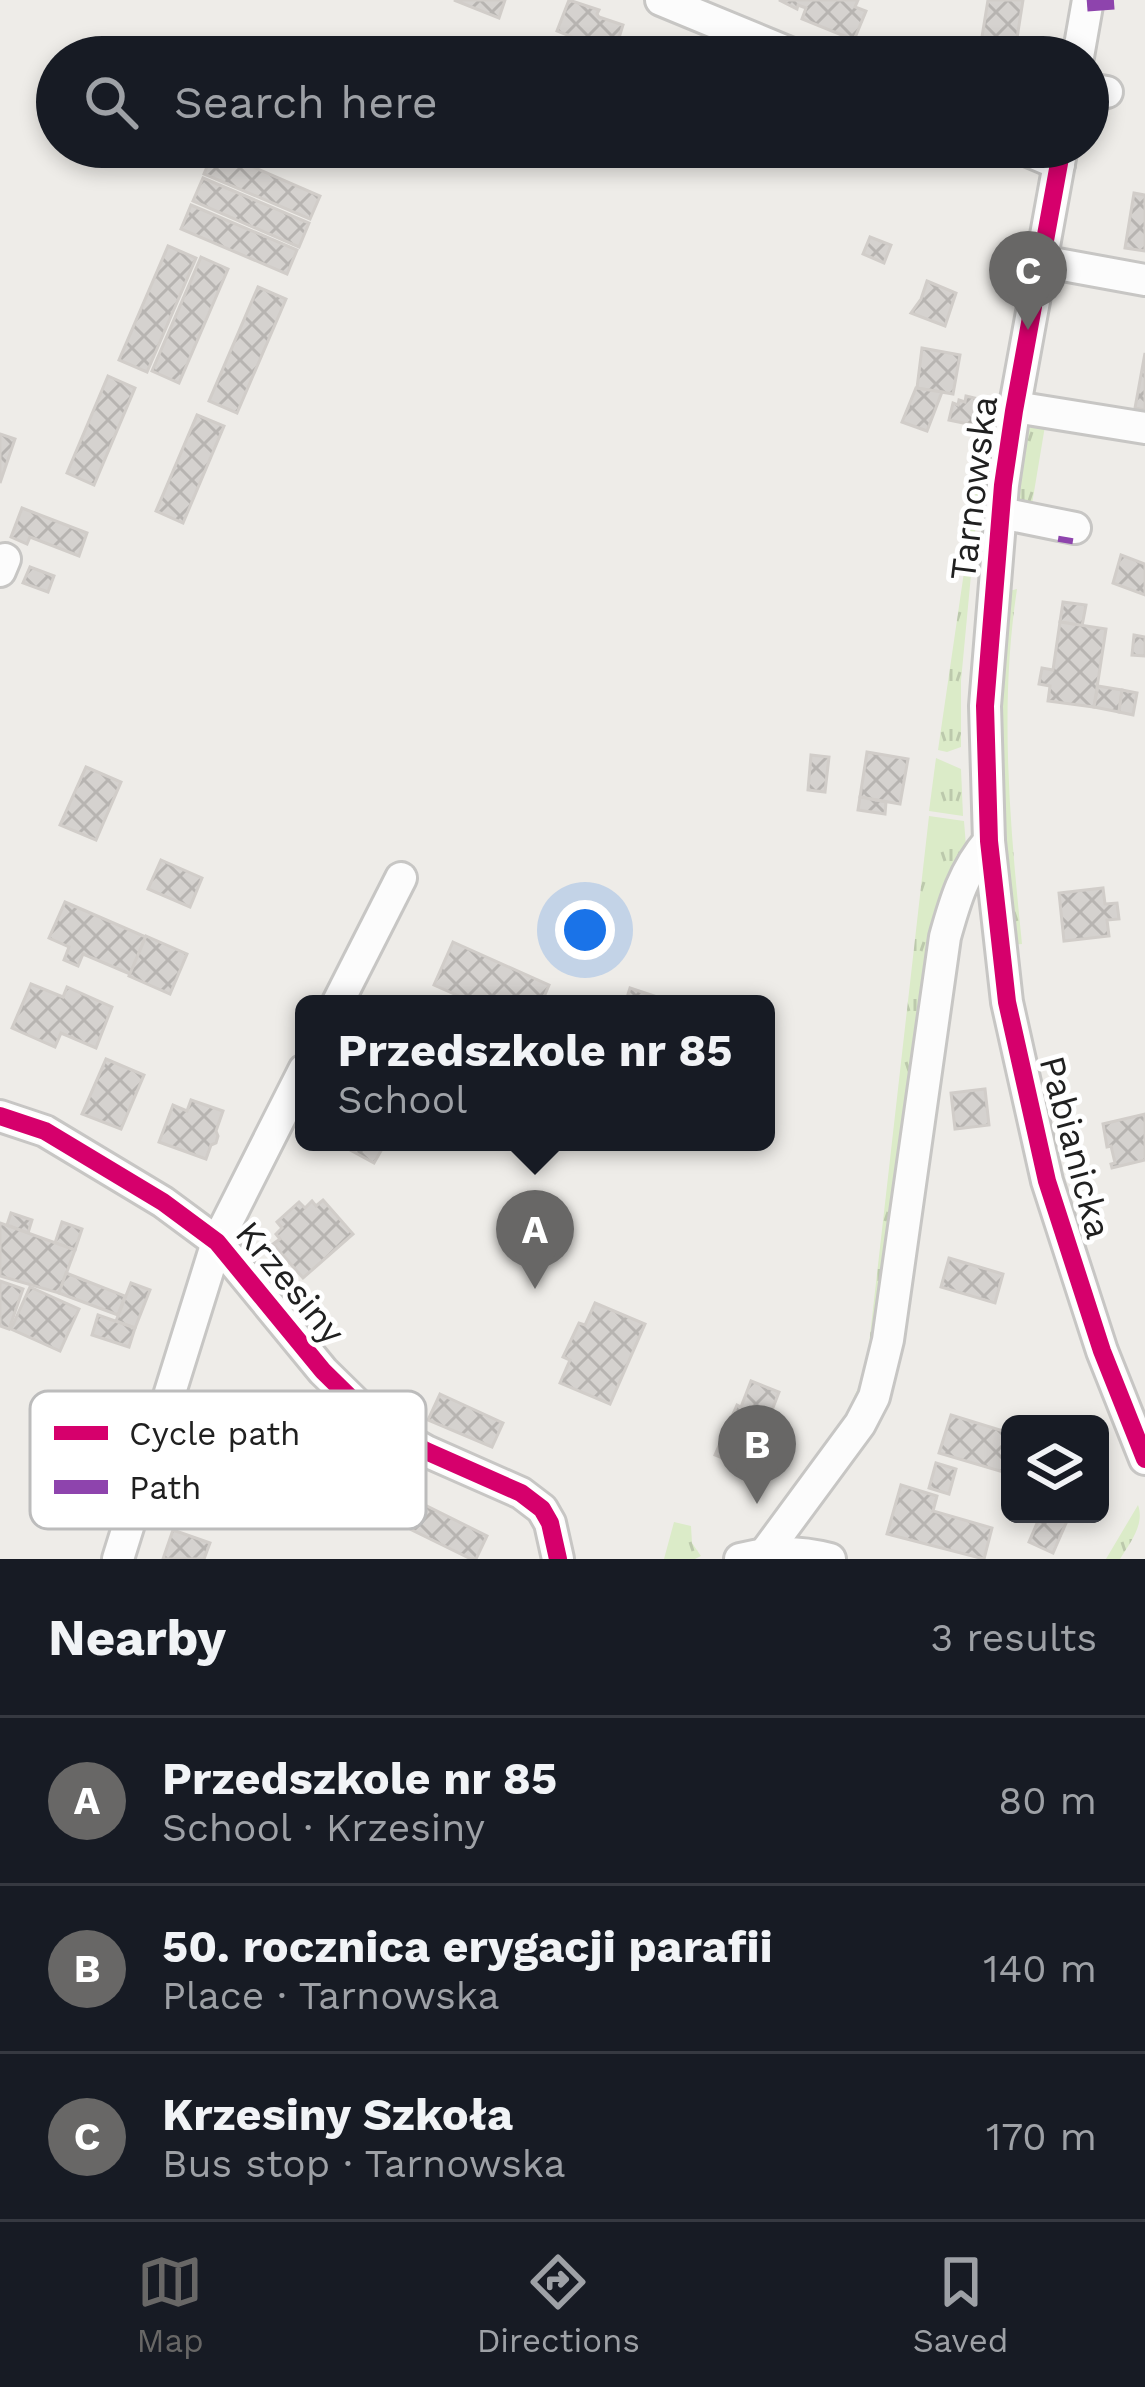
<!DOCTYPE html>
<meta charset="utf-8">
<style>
:root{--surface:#171b24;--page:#20242c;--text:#f1f3f6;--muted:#9ea1a6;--line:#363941;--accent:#686766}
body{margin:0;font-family:"Work Sans",sans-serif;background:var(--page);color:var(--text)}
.controls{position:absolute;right:36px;bottom:36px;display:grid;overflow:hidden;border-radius:18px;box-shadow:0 6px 18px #0003}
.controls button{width:108px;height:108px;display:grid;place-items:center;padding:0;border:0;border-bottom:3px solid var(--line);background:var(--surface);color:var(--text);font:60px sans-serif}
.you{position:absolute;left:585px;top:930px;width:42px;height:42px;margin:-30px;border:9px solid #fff;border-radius:50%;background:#1a73e8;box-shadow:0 0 0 18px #1a73e833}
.badge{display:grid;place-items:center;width:78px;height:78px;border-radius:50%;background:var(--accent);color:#fff;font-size:39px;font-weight:700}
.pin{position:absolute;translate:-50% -99px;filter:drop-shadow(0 3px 6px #0008)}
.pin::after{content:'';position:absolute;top:63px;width:42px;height:36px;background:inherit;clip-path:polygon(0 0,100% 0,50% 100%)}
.popup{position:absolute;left:295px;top:995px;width:480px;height:156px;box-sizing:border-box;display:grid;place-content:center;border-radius:18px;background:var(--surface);filter:drop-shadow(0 3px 9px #0005);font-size:39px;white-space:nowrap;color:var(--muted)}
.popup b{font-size:45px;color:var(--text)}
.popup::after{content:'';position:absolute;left:50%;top:100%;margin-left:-24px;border:24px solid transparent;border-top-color:var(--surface)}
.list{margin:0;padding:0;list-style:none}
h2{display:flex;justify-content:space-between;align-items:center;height:156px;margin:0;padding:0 48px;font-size:51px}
h2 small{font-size:39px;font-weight:400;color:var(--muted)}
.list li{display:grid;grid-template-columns:78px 1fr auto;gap:36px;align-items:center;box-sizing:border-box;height:168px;padding:0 48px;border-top:3px solid var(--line)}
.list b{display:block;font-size:45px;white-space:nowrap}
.list p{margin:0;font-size:39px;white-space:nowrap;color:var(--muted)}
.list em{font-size:39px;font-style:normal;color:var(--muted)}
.icon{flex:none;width:66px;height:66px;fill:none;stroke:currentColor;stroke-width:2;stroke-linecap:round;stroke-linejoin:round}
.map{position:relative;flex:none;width:1145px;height:1559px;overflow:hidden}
.search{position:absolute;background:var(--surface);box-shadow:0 6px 18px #0003;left:36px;right:36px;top:36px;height:132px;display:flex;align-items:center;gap:30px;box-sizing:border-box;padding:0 42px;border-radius:66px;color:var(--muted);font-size:45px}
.sheet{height:660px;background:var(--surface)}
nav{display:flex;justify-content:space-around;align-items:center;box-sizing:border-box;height:168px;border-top:3px solid var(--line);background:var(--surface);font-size:33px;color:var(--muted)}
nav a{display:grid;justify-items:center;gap:6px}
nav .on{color:var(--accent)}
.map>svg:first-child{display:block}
.grass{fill:url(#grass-tufts)}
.building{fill:url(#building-cross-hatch);stroke:#d1cdc9;stroke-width:3}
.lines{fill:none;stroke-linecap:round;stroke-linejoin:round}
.minor-casing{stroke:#c7c6c4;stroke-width:36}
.minor{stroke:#fcfcfc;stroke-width:30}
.quiet{stroke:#8e44ad;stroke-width:15;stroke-dasharray:30 15;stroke-linecap:butt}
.cycleway-casing{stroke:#fff;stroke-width:26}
.cycleway{stroke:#d6006c;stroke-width:18}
.labels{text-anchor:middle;stroke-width:10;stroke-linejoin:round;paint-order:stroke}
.street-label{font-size:36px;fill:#202020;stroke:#fff}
.key{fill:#fff;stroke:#bcbcbc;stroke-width:3}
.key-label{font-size:33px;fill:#202020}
</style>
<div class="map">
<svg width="1145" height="1559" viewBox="0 0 1145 1559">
<defs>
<pattern id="grass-tufts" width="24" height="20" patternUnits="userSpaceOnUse" patternTransform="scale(3)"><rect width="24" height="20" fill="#dbebc8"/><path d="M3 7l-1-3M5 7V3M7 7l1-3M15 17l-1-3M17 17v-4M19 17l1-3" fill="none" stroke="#bcc9ac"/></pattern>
<pattern id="building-cross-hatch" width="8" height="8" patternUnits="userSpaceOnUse" patternTransform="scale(3)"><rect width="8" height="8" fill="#d5d2cf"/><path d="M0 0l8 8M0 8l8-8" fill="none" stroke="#b7b4b1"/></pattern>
</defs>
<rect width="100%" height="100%" fill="#eeece8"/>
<g class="grass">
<path d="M1038,419L1046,420L1031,510L1015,507L1026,433Z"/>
<path d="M976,490H979L961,681V747L947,752L938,750Z"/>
<path d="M1017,589C999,707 1010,826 1022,944L1012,945L998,755L1005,592Z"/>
<path d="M936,758L961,769L963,816L929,811Z"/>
<path d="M929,816L964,821L966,846L956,860L946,883L939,911L874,1355L865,1390L837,1433L860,1384L868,1353Z"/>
<path d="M1138,1505C1145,1524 1130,1543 1120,1559H1106Z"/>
<path d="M674,1522L691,1526L692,1543L701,1556L695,1559H664Z"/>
</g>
<g class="building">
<path d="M454,0H505L499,18Z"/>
<path d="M569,0L599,10L597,14L599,17L623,25L613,57L605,55L604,57H568L575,38L557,31Z"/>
<path d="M779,0H858L855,7L866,11L854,40L802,19L806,8L798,5L797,9Z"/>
<path d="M988,0H1023L1014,57L979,55Z"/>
<path d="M808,147H851L845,162Z"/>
<path d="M214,150L320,196L310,219L204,174Z"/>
<path d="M203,178L309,223L299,247L193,201Z"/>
<path d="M1134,193L1145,195V251L1125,248Z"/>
<path d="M191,205L297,250L287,274L181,229Z"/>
<path d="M870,237L891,245L884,263L863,254Z"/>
<path d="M168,246L196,258L147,372L119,360Z"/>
<path d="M201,257L228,269L179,383L152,371Z"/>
<path d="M927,281L956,293L945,326L911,313L921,299Z"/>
<path d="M258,287L286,299L237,413L209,401Z"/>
<path d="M922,348L960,355L953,394L917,388Z"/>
<path d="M1145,353V410L1135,408Z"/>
<path d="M108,376L135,388L94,485L67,473Z"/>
<path d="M916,388L942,392L927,431L902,422Z"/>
<path d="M966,396L979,399L973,425L949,420L953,403L958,405L959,400L965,402Z"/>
<path d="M197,415L224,426L183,523L156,511Z"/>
<path d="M0,434L15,439L0,483Z"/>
<path d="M22,508L87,533L79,556L30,537L27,544L11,537Z"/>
<path d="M1121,555L1145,564V595L1113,583Z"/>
<path d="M30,567L54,576L48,592L23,583Z"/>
<path d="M1063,602L1086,605L1082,626L1060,622Z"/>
<path d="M1060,622L1106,629L1094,707L1048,701L1050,686L1039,684L1042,668L1053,670Z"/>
<path d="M1134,635L1145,637V656L1132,655Z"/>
<path d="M1098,686L1122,690L1119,712L1094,707Z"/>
<path d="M1122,690L1137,693L1133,715L1119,712Z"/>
<path d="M867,752L908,759L900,804L860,797Z"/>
<path d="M811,755L829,757L825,792L808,790Z"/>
<path d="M86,767L121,782L96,840L60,825Z"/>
<path d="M860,797L886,802L885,814L858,810Z"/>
<path d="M161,860L202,878L190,907L148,889Z"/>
<path d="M1103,888L1105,904L1117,903L1119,919L1107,920L1109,936L1064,941L1059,893Z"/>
<path d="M65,902L146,937L130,974L83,954L78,966L64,960L69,947L49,938Z"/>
<path d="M146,936L187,954L170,994L129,976Z"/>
<path d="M453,942L549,985L541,1004H477L434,985Z"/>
<path d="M31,984L63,997L67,987L112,1007L96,1048L61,1033L55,1047L12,1028Z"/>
<path d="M630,988L678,1004H625Z"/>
<path d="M106,1059L144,1075L121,1129L82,1114Z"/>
<path d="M985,1089L989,1125L955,1129L951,1093Z"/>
<path d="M191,1100L223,1111L216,1131L218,1136L216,1143L211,1145L206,1159L159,1142L173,1105L187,1111Z"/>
<path d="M1145,1114V1160L1112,1168L1111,1164L1115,1163L1111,1146L1107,1147L1103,1124Z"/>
<path d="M343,1142H386L374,1163L341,1145Z"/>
<path d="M323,1200L353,1234L303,1278L273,1244L280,1239L276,1234L282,1228L277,1222L299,1202L305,1208L312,1201L316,1206Z"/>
<path d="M11,1213L32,1220L28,1233L7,1225Z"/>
<path d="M62,1222L82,1229L75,1250L55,1243Z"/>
<path d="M0,1223L75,1250L59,1293L0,1276Z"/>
<path d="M949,1258L1003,1274L995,1303L941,1287Z"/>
<path d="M66,1273L125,1296L118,1315L59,1293Z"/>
<path d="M0,1281L23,1289L9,1329L0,1326Z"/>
<path d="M131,1283L150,1290L135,1328L116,1321Z"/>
<path d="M30,1287L79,1309L60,1351L11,1329Z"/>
<path d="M595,1303L645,1324L610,1404L560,1383L570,1360L563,1357L579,1323L585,1325Z"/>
<path d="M98,1315L135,1328L129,1347L92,1335Z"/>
<path d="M751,1381L779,1392L769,1418L773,1420L754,1471L715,1455L737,1405L741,1407Z"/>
<path d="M440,1394L503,1423L492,1447L428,1420Z"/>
<path d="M264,1399L297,1410L280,1462L247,1451Z"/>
<path d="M223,1411L249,1420L242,1445L226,1440L204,1507L173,1497L184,1462L177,1460L180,1451L185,1452L198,1418L219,1425Z"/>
<path d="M951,1415L1010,1433V1474L939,1453Z"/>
<path d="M43,1423L85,1433L79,1454L36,1444Z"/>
<path d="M936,1463L956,1469L949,1494L929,1488Z"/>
<path d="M901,1485L937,1496L933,1511L992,1528L984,1559L887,1534Z"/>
<path d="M421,1503L487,1536L476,1559H471L408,1528Z"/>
<path d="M1041,1514H1070L1053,1553L1029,1542Z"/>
<path d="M173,1530L210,1543L204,1559H163Z"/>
</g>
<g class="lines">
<g class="minor-casing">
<g id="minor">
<path d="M661,0L799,57"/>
<path d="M1078,57L1088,0"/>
<path d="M1088,89L1107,92"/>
<path d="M1019,147L1059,164"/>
<path d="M1062,147L1014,411L1003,485L985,706L989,841L1007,1002L1047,1181L1102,1351L1145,1459"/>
<path d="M1041,261L1145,280"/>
<path d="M1015,407L1145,428"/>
<path d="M1001,513L1075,528"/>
<path d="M0,571L5,559"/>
<path d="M337,1004L401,878"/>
<path d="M0,1116L45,1131L163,1202L217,1242L323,1371L375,1422L426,1451L521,1493L542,1509L550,1523L558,1559"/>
<path d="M765,1553L860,1424L874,1397L888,1340L945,937C955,901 964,870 989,841"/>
<path d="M118,1559L217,1242L304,1070"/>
<path d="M740,1559C772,1551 798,1551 830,1559"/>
</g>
</g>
<use href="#minor" class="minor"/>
<g class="quiet">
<path d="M1087,4L1114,2"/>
<path d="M1065,543L1066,537"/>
</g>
<g class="cycleway-casing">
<g id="cycleway">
<path d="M1062,147L1014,411L1003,485L985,706L989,841L1007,1002L1047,1181L1102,1351L1145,1459"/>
<path d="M0,1116L45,1131L163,1202L217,1242L323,1371L375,1422L426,1451L521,1493L542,1509L550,1523L558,1559"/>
</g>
</g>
<use href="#cycleway" class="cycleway"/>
</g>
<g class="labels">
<g class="street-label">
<text transform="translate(973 488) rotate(-83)" y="13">Tarnowska</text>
<text transform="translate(1076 1147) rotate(75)" y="13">Pabianicka</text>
<text transform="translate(291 1282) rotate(50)" y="13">Krzesiny</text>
</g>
</g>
<rect x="30" y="1391" width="396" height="138" rx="18" class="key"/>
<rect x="54" y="1426" width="54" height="14" fill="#d6006c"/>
<rect x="54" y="1480" width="54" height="14" fill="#8e44ad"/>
<g class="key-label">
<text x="129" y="1445">Cycle path</text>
<text x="129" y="1499">Path</text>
</g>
</svg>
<div class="controls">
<button><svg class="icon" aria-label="layers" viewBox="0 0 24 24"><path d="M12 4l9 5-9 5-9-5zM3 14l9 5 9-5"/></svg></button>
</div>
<div class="you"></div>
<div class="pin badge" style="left:535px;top:1289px">A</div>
<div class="popup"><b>Przedszkole nr 85</b>School</div>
<div class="pin badge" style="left:757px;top:1504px">B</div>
<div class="pin badge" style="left:1028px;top:330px">C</div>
<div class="search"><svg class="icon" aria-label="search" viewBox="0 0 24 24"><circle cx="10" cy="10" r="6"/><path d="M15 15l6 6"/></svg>Search here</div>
</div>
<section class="sheet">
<h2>Nearby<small>3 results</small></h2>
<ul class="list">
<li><span class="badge">A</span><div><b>Przedszkole nr 85</b><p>School · Krzesiny</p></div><em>80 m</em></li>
<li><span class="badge">B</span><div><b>50. rocznica erygacji parafii</b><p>Place · Tarnowska</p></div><em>140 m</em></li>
<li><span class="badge">C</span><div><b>Krzesiny Szkoła</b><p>Bus stop · Tarnowska</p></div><em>170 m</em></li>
</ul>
</section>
<nav>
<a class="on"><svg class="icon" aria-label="map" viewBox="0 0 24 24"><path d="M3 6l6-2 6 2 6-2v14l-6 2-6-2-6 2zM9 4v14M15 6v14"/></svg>Map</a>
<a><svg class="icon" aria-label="directions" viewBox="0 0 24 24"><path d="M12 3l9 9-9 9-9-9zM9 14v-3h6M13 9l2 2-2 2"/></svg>Directions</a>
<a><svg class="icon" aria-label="saved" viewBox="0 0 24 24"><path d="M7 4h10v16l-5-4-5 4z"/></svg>Saved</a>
</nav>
